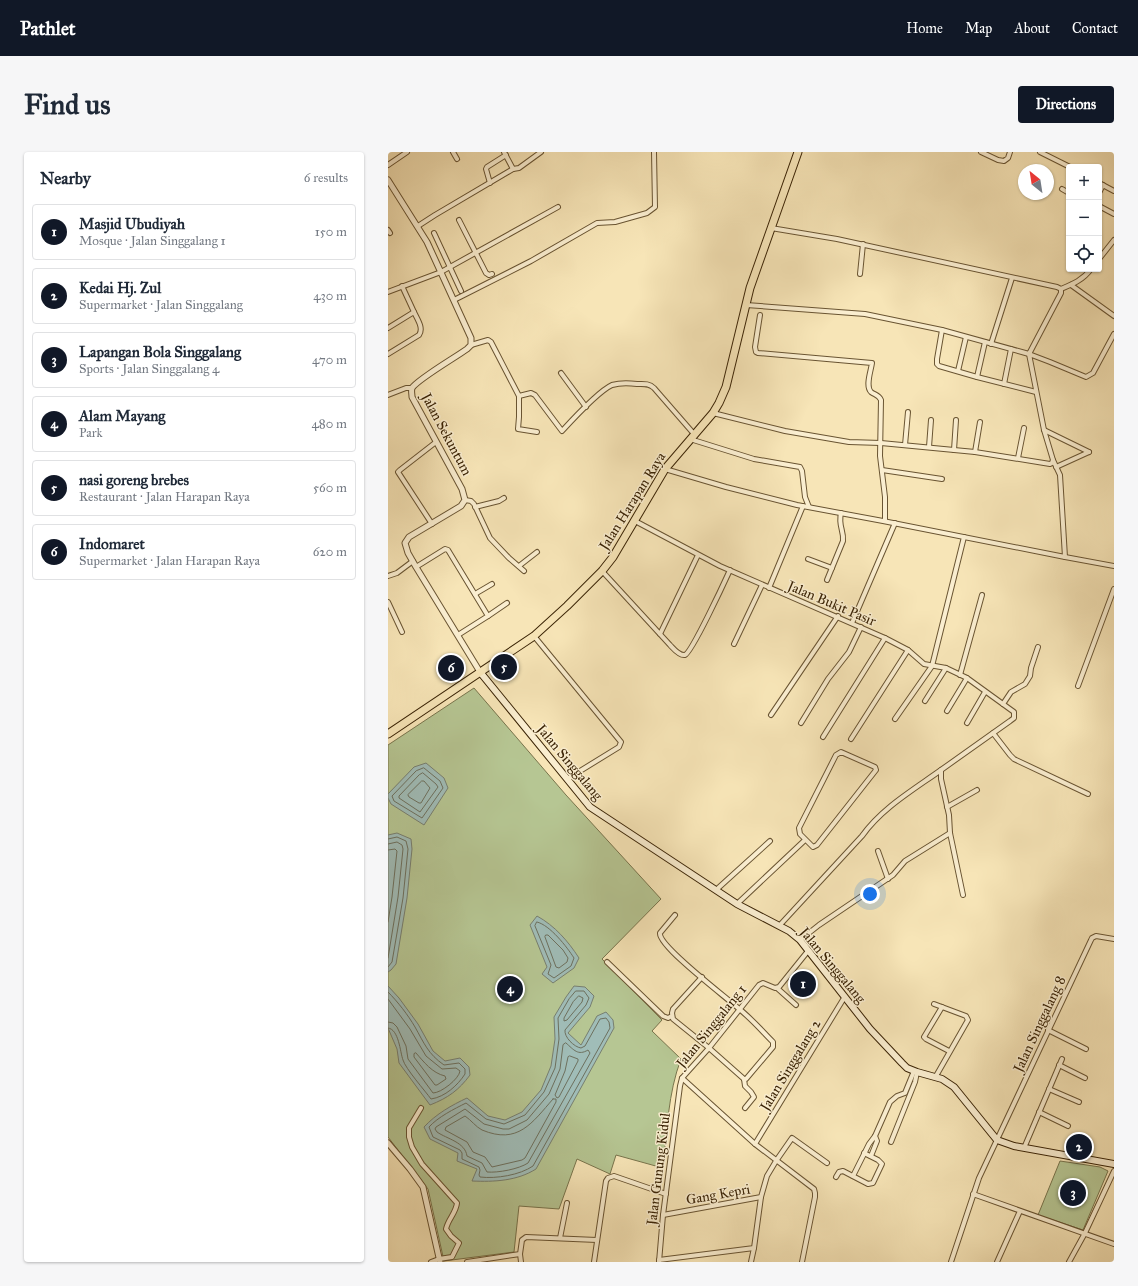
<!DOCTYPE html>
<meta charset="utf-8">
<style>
:root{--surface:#fff;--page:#f6f6f7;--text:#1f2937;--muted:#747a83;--line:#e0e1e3;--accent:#111827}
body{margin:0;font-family:"IM FELL Great Primer",serif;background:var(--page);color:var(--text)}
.controls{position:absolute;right:12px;top:12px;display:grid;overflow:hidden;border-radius:4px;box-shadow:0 1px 3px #0004}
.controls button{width:36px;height:36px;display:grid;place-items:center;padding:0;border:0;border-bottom:1px solid var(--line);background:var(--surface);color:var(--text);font:20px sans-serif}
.compass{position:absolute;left:630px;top:12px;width:36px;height:36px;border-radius:50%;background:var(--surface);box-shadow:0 1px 3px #0004;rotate:330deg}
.you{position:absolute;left:482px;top:742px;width:14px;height:14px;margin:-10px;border:3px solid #fff;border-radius:50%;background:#1a73e8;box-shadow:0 0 0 6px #1a73e833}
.badge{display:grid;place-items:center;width:26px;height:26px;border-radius:50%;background:var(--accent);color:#fff;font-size:13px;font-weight:700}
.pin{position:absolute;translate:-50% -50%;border:2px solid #fff;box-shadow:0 1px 4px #0006}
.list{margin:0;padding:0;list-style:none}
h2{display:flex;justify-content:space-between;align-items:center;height:52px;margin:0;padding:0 16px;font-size:17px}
h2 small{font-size:13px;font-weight:400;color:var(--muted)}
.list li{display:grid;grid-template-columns:26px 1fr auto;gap:12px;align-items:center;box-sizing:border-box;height:56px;margin:0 8px 8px;padding:0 8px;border:1px solid var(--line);border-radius:4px}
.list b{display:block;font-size:15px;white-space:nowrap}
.list p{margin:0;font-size:13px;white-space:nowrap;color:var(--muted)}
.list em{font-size:13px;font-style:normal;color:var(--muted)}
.icon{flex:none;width:22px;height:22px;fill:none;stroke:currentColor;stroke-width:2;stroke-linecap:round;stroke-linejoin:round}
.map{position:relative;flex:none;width:726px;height:1110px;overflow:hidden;border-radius:4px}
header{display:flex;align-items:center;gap:24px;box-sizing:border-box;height:56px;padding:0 20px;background:var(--accent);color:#fff}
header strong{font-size:19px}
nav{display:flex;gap:22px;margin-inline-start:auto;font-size:14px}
.intro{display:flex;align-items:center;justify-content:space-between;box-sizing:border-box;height:96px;padding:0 24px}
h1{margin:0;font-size:28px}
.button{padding:10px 18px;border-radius:4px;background:var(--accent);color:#fff;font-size:14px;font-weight:700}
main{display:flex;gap:24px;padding:0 24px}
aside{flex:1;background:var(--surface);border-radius:4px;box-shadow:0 1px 3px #0004}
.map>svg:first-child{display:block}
.green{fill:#b6c693;stroke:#78744c}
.water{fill:#a0bdb8;stroke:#777f70}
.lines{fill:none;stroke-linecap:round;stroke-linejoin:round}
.shore{stroke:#6d705e;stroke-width:1}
.minor-casing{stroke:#695432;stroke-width:6}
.tertiary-casing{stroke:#695432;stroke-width:7}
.secondary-casing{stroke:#3a2305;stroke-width:8}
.primary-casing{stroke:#3a2305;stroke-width:9}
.minor{stroke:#faeed0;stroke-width:4}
.tertiary{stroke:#faeed0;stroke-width:5}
.secondary{stroke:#faeed0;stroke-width:6}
.primary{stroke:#f7e5b7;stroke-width:7}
.labels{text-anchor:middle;stroke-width:3;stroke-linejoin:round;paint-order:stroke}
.street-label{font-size:14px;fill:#3a2305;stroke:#faeed0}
</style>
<header>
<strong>Pathlet</strong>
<nav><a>Home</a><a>Map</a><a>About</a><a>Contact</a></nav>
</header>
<div class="intro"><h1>Find us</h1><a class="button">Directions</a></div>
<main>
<aside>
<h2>Nearby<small>6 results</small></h2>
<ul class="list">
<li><span class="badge">1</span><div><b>Masjid Ubudiyah</b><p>Mosque · Jalan Singgalang 1</p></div><em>150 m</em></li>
<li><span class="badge">2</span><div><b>Kedai Hj. Zul</b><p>Supermarket · Jalan Singgalang</p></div><em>430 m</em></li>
<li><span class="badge">3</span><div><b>Lapangan Bola Singgalang</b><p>Sports · Jalan Singgalang 4</p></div><em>470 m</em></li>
<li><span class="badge">4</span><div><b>Alam Mayang</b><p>Park</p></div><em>480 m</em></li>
<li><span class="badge">5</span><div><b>nasi goreng brebes</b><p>Restaurant · Jalan Harapan Raya</p></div><em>560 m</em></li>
<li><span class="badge">6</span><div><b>Indomaret</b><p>Supermarket · Jalan Harapan Raya</p></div><em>620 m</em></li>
</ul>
</aside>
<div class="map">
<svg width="726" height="1110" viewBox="0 0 726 1110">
<rect width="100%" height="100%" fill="#f7e5b7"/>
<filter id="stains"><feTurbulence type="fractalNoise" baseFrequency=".005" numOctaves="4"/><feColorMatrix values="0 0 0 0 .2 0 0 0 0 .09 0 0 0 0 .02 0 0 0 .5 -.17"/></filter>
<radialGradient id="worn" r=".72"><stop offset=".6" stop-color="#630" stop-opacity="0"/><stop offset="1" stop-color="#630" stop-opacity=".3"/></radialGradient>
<g class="green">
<path d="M86,536L178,643L273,747L214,807L274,868L264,879L293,907C280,941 279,979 275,1016L228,1003L222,1022L189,1007L171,1057L131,1054L126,1100L56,1109L40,1037L0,985V593Z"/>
<path d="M672,1009L712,1015L720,1019L695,1078L650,1063Z"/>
</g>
<g class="water">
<path d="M38,611L56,626L60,636L36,673L3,652L0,646V642L26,615Z"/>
<path d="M9,681L23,687L24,697L19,746L8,812L3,818L0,820V683Z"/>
<path d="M149,764C167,774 180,789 191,806L186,816L165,831L154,822L159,815L142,773Z"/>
<path d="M0,834L11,846L30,872L45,899L57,909L72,906L81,915L82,923C71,938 60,946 42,953L11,911L9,897L0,876Z"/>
<path d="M186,834L197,835L206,844L202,855L180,881L193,893L209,864L218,860L225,868L226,876L148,1017C129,1029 106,1030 84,1029L89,1017L69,1009L70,1001L42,987L36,975C48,962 64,953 79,946L100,964L117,968L134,960L153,938L163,914L167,887L166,865L178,845Z"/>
</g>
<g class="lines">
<g class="shore">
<path d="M36,616L52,629L55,636L34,666L6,649L4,644L28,619Z"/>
<path d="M35,621L48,632L50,635L32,660L11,646V644L31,623Z"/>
<path d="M34,629H36L42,636L33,651H31L21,645L20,643Z"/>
<path d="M0,687L9,685L18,689L20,697L15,746L4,810L0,815"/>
<path d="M0,692L9,690L14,693L15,697L10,745L0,806"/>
<path d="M0,698L7,697L9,699L4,745L0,770"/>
<path d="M149,770C162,773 179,795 186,806L183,814L166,826L160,822L163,813L147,774Z"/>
<path d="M158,783H160L175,798L180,806L179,810L171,816L168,815L157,785Z"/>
<path d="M188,839H196L201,846L198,853L177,878C176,885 186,895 193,896L197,894L212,867L218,866L221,870L222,876L145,1014C132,1023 108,1027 92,1025L91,1023L92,1018L91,1015L74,1007V1001L72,998L45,985L41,975C50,965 66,957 78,951L98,967L116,972L137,963L156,940L167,916L171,887L170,866L181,847Z"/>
<path d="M0,840C10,850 20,863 27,875C36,891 40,902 56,913L71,911L77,917V922C70,933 57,945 43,947C38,940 17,916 15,908C12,900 11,877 0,876"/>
<path d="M191,844L195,846L194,850L179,868L176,869V866L185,850Z"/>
<path d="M0,847L22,877L38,904L54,917L68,916L72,919C71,927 53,941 45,941L20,907L18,894L9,875L5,871L0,870"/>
<path d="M178,891C186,898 190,904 200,898L202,901L140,1011C131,1017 110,1021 99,1020L94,1011L79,1004C77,990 59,987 49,980L47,977L48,975L77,957L96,972L115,977H121L139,968L161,942L172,917L175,893Z"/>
<path d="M28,901C36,910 44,921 57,924L58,927L49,933H47L26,905V902Z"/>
<path d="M182,904L190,907V909L171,945L169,946L167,943L177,919L180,905Z"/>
<path d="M165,947H168V950L137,1006L134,1008L104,1015L97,1005L85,1000L79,990L57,978L58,975L77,964C83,968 88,975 94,978C130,993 144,971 165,947Z"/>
</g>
<g class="minor-casing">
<g id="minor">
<path d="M65,0L69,7"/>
<path d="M116,0L125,17"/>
<path d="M593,0L610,8L616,9L620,6L622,0"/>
<path d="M652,0L682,15"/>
<path d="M0,13L19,0"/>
<path d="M102,31L98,17L99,15L118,3"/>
<path d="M711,31L726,39"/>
<path d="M674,37L681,41"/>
<path d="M711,41L715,33"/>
<path d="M711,54L726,62"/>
<path d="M71,68L98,121L101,123L104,122"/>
<path d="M30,74L47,63L125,17L131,16L153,0"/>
<path d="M383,76L449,87L669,135L673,137C685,132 695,128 703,117"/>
<path d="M0,78L2,81"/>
<path d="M46,81L73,139"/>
<path d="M711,107L726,88"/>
<path d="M472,122L475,92"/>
<path d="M683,133L726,164"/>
<path d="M0,140L53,120L170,55"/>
<path d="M66,148L143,109L209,71L227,70L259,61L267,55L266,0"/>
<path d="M358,153L477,162L554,178L641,202L673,141V137"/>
<path d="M372,163L367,195L368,200L370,201L484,211C483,219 477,234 483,240C487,243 491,243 493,248L492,304L497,345V369"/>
<path d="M0,176L26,160L14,134"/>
<path d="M554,178L549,207V212L551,214L589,225L648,240"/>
<path d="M603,192L624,126"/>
<path d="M83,193L100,188L103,190L131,244V265L130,277L149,280"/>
<path d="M0,202L31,183C36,176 29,167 26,160"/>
<path d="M570,219L578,185"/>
<path d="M173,221L198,255"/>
<path d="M589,225L597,190"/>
<path d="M616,232L623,197"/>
<path d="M0,243L18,236H24"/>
<path d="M131,244L143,241L147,243L174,279C185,267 211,239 224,233C231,231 241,231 249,232C255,232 261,231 266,236L306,282"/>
<path d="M325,261L397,279L461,290L493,291L587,300L662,312L664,311L665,308L656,278L641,202L662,210L698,225L705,221L726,182"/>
<path d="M656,278L701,300"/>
<path d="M302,287L366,307L412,315L414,319L417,345L421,355"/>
<path d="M517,293L520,260"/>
<path d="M541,295L543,268"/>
<path d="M566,298L568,268"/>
<path d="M587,300L592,270"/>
<path d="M630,306L636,276"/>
<path d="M668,315L701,300"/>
<path d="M277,317L338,335L409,353L495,369L677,405L672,323L665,308"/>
<path d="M494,318L554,327"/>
<path d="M77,348L83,349L86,352L102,386L121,406L136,419"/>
<path d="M87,355L111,349L116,346"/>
<path d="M247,369L332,414L497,486L520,498L536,512L558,516L579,526L626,560V566L622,569L553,618V627L561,663L562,681L575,743"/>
<path d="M44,372L10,320L12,318L48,290"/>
<path d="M677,405L726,414"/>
<path d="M420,407L444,416"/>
<path d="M131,414L149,400"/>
<path d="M28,415L57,397L60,398L100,464L70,483"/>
<path d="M214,419L282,493C285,496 291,504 297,503C304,500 337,429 342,418"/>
<path d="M0,424L9,421L25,409"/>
<path d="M439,428L455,389C456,378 450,374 453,361"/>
<path d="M381,436L415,354"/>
<path d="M87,442L104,432"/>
<path d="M0,450L14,480"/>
<path d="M100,464L119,451"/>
<path d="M464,471L507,371"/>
<path d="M272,482L310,403"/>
<path d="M146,484L233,590L231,595L179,627"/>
<path d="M346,492L374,433"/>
<path d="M572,523L594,443"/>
<path d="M690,534L726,437"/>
<path d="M537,549L558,516"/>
<path d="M615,552L623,540L637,532L642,524L643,516L650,495"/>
<path d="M559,559L579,526"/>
<path d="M383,563L450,464"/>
<path d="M507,567L544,514L576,385"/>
<path d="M413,571L440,527L461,500L473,475"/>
<path d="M579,571L597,540"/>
<path d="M605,581L622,603L626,607L700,642"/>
<path d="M435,585L497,486"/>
<path d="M463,587L520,498"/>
<path d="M453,600L487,615L488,618L429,693L425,695L412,682L411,676L448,603Z"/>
<path d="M559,655L589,638"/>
<path d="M490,699L500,727"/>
<path d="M328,738L382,689"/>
<path d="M349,752L417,688"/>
<path d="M287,763L272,781C270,794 338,845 350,856C363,866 374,879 385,890V895L358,927H356"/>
<path d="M391,774L474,684C494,656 525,638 553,618"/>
<path d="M412,788L431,773L505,723L517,709L562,681"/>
<path d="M219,810L275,864L280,866L284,864"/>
<path d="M314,825L285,857L284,861L285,867L321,896L356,927"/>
<path d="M389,836L408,853"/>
<path d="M546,852L578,864L580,868L548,924"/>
<path d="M554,855L536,885L538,887L561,899"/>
<path d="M660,878L698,897"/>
<path d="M671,913L697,926"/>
<path d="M294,926L367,992L426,1037L427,1041V1045L414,1110"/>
<path d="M356,927L357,934L363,940L366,945L357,956"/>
<path d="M661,937L691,950"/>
<path d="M33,956L21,976V985L24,995L34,1012L69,1051C68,1061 60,1067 58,1077L63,1084L71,1091L64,1105L51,1107L43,1110"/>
<path d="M651,960L680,974"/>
<path d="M503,990L527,930L529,920"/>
<path d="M367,992L456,846"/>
<path d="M636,996L674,907"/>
<path d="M483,1004L489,989L487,984"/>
<path d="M465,1024L481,992L487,984L502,950L509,944L517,941L526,919"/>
<path d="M448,1025L451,1020L455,1019L480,1032L485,1031L494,1012L490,1008L476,1001"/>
<path d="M585,1042L726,1092"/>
<path d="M275,1063L373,1045L379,1024L388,1009L404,986L439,1011"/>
<path d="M172,1086L179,1051"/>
<path d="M132,1102L133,1110"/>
<path d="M271,1108L366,1096L373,1045"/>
<path d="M79,1110L132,1102L134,1088L138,1085L209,1088"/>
<path d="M206,1110L218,1029L220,1026L226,1024L278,1042"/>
<path d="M271,1110L275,1063L292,934L294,926L321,896L371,833L375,831L387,836L391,835L420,799"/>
<path d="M363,1110L366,1096"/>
<path d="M563,1110L591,1026L703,788L704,786L708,784L726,787"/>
<path d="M609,1110L632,1059"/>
<path d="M681,1110L697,1081L726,1019"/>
</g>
</g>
<g class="tertiary-casing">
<g id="tertiary">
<path d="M0,28L39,90L83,186V193L79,197C68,205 30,227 24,236C23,239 24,242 24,245L74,337L77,348L73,354L21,385L17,391L20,401L28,415L92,520"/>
<path d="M0,991L22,1017L35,1035L52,1110"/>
</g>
</g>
<g class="secondary-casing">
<path id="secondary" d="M92,520L202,655L349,752L401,779L412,788L482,877L514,911L519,916L529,920L554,927L566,935L609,988L626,994L726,1012"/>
</g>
<g class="primary-casing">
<path id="primary" d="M0,582L146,484L179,454L214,419L225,405L277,317L325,261L331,251L338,235L362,136L410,0"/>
</g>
<use href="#minor" class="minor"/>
<use href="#tertiary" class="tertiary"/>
<use href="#secondary" class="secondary"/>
<use href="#primary" class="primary"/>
</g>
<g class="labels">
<g class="street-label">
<text transform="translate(59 282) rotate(62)" y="5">Jalan Sekuntum</text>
<text transform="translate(244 349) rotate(-58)" y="5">Jalan Harapan Raya</text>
<text transform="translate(444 451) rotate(23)" y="5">Jalan Bukit Pasir</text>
<text transform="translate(182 610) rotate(50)" y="5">Jalan Singgalang</text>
<text transform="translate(445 813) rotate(50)" y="5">Jalan Singgalang</text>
<text transform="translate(651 872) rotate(-65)" y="5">Jalan Singgalang 8</text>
<text transform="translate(323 874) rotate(-51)" y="5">Jalan Singgalang 1</text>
<text transform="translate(402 913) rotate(-59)" y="5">Jalan Singgalang 2</text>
<text transform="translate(270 1017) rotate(-83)" y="5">Jalan Gunung Kidul</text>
<text transform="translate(330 1042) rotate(-10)" y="5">Gang Kepri</text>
</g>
</g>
<rect width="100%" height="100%" filter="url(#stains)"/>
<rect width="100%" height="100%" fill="url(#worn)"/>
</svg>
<div class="controls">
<button>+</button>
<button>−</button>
<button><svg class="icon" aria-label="locate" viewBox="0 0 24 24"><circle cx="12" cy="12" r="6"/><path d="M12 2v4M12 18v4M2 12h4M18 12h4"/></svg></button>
</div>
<svg class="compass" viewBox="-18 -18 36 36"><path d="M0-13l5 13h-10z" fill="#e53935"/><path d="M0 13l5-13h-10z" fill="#747a83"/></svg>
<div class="you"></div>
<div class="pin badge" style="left:415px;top:832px">1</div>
<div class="pin badge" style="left:691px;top:995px">2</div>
<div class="pin badge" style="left:685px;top:1041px">3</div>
<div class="pin badge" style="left:122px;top:837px">4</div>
<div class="pin badge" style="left:116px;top:515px">5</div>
<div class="pin badge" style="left:63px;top:516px">6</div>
</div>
</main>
